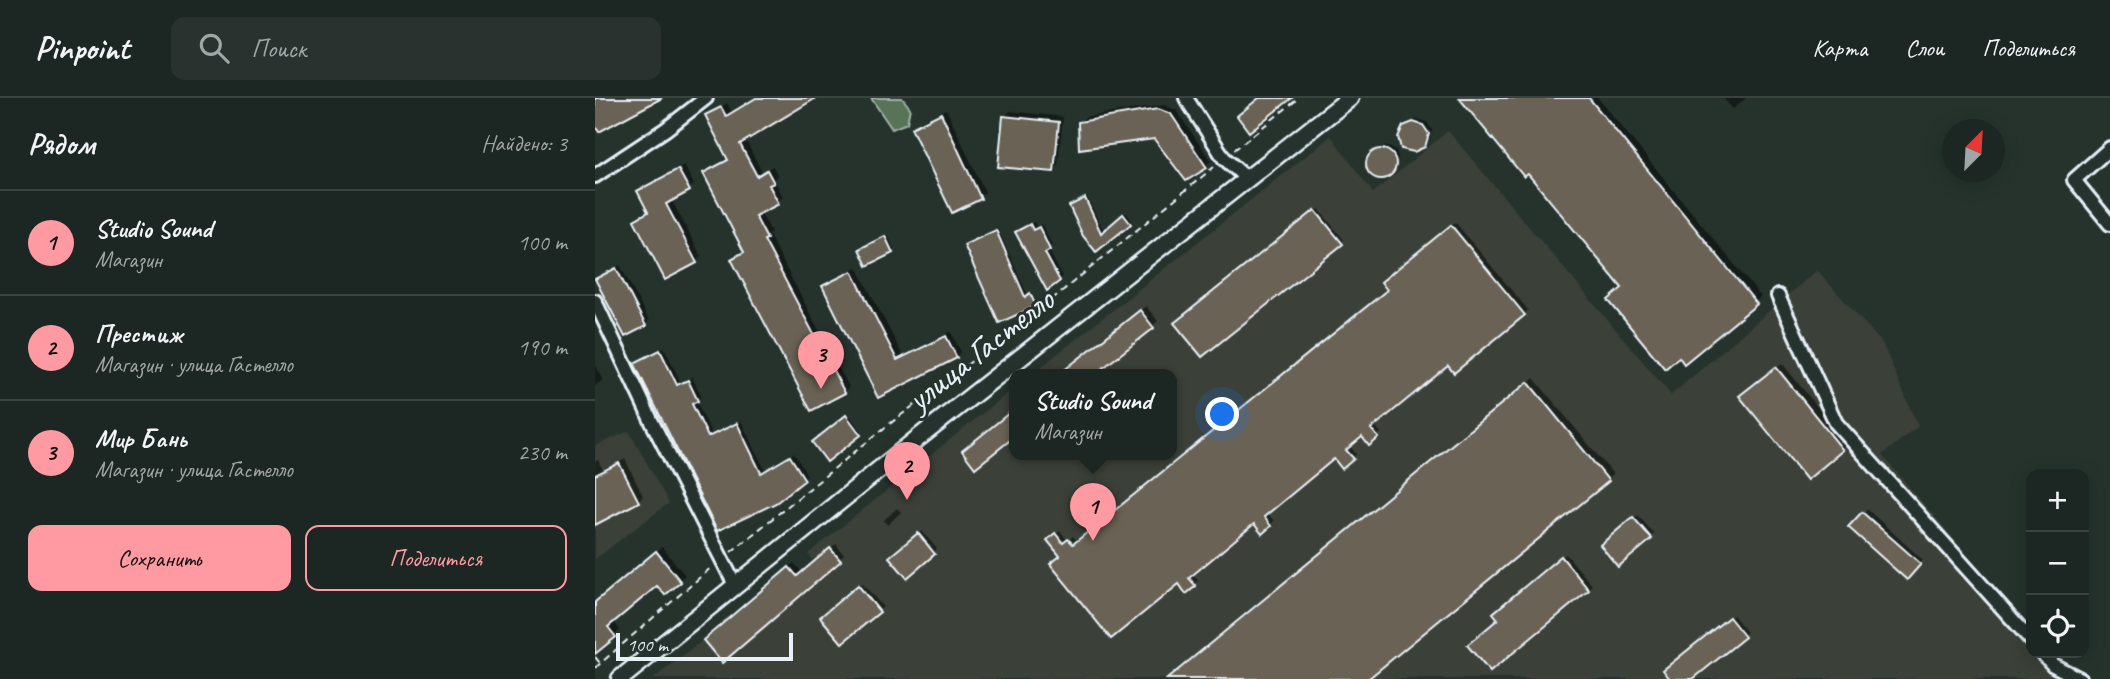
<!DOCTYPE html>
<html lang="ru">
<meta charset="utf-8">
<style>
:root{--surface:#1c2622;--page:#29322f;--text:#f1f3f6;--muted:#a0a5a5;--line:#3a4340;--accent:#ff9aa2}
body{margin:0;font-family:Caveat,sans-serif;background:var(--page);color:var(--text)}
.controls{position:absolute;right:21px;bottom:21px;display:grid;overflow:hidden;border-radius:14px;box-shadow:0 4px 18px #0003}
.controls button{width:63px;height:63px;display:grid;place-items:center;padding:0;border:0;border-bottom:2px solid var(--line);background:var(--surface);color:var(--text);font:35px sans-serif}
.compass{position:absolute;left:1347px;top:21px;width:63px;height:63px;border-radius:50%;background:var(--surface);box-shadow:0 4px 18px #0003;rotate:24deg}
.scale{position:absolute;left:21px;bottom:18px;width:177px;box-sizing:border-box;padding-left:7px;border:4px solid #e8f1f8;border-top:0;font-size:19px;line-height:24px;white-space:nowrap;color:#e8f1f8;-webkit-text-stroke:5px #26332d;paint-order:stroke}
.you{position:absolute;left:628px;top:317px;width:24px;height:24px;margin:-18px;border:5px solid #fff;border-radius:50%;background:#1a73e8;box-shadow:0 0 0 10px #1a73e833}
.badge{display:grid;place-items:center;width:46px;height:46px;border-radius:50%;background:var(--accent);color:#111;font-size:23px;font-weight:700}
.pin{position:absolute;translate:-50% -58px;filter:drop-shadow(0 2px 4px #0008)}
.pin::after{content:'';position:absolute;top:37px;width:24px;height:21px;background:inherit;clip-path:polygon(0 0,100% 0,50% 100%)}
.popup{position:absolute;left:414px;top:271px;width:168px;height:91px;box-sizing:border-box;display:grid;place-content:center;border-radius:14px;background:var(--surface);filter:drop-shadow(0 2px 5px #0005);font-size:23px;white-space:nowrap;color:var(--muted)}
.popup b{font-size:26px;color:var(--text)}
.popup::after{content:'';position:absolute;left:50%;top:100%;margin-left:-14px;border:14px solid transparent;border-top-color:var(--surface)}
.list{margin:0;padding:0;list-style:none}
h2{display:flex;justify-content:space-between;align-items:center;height:91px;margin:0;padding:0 28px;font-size:30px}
h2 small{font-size:23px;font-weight:400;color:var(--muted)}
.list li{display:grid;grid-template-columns:46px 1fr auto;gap:21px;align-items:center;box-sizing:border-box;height:105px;padding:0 28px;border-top:2px solid var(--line)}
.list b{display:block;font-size:26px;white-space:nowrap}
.list p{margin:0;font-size:23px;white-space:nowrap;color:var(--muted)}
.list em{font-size:23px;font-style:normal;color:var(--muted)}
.actions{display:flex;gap:14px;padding:21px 28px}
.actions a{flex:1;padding:16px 0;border:2px solid var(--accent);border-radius:14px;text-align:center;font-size:24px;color:var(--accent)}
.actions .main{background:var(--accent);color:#111}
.icon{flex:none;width:38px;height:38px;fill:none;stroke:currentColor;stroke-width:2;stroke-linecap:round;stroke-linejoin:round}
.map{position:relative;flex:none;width:1515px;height:581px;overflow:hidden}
header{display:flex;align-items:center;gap:42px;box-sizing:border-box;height:98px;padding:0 35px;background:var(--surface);border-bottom:2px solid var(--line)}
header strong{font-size:33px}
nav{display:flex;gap:38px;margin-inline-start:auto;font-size:24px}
.search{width:490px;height:63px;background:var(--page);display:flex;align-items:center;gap:18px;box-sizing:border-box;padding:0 24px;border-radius:14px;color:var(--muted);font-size:26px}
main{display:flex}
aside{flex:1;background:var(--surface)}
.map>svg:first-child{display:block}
.built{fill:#3b4139}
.green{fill:#597358;stroke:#a0b2a8;stroke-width:2}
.shadow{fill:#0007}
.building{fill:#6b6354;stroke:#e8f1f8;stroke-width:2}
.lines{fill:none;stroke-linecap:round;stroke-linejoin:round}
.minor-casing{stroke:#e8f1f8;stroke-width:18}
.major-casing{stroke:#e8f1f8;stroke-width:21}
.path{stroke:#e8f1f8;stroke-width:2;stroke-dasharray:7 5;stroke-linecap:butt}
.minor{stroke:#26332d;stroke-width:12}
.major{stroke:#26332d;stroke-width:16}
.labels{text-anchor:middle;stroke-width:6;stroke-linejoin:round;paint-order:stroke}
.street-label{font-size:35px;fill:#e8f1f8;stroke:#26332d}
</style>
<header>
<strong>Pinpoint</strong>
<div class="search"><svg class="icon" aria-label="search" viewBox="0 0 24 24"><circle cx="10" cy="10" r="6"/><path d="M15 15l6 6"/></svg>Поиск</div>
<nav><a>Карта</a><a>Слои</a><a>Поделиться</a></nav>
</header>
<main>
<aside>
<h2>Рядом<small>Найдено: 3</small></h2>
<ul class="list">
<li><span class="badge">1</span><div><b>Studio Sound</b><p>Магазин</p></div><em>100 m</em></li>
<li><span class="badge">2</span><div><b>Престиж</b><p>Магазин · улица Гастелло</p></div><em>190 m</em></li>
<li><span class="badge">3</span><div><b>Мир Бань</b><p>Магазин · улица Гастелло</p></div><em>230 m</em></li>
</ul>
<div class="actions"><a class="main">Сохранить</a><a>Поделиться</a></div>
</aside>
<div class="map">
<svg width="1515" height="581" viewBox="0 0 1515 581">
<rect width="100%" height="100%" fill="#26332d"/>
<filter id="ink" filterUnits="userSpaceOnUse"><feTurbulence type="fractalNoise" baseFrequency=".0143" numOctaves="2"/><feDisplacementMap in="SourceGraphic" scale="14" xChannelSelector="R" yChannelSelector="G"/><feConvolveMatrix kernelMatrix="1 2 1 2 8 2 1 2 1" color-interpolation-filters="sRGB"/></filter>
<g filter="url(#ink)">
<g class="built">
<path d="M853,33L1076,297L1222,172L1287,245L1323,328L1287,357L1436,532V555H1455L1478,581H58L108,542L127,564L246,463L235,450L219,463L213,456L419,290V357H577V277H436L736,38L778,95Z"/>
<path d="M34,333L74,405L0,461V348Z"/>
</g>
<path class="green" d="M276,0H307L315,10L312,25L297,31Z"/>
<g class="shadow">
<path d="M160,0H218L150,41L167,74L178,68L183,78L179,82L188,99L165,113L176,134L173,136L254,289L249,294L138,161L150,153L111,75L134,60L112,18L132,5L137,14Z"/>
<path d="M866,0H1003L1166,199L1089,263L933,73Z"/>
<path d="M1128,0H1151L1138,11Z"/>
<path d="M569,7L581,12L616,63L592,81L560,39L485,24L490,19Z"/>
<path d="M351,11L390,94L385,99L357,112L318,30L323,25Z"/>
<path d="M415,13L468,19L463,67L458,73L410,19Z"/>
<path d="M823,21L832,24L837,32L834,43L829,47L809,29Z"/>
<path d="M790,48L801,52L803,59L801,70L786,80L776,75L772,66L776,56Z"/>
<path d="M89,67L99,87L76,101L106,158L101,164L41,122L54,113L44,93L49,88Z"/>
<path d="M492,99L509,134L531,115L537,122L501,152L478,106Z"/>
<path d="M724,111L749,142L607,257L582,226Z"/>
<path d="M439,124L442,130L447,127L457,147L453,151L467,178L464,182L422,134Z"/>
<path d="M860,124L933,212L929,216L853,265L779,326L786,335L782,339L767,337L754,347L761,356L758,360L739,359L671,414L679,423L667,433L660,424L597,475L603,483L592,493L584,484L467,458L458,439L465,433L473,443L478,438L483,444L794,191L792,181Z"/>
<path d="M403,131L433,198L437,195L442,205L405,222L371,147Z"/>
<path d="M293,137L299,151L297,153L268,150Z"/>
<path d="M25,167L54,223L50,227L2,181Z"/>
<path d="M262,169L308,258L356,234L366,254L361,259L284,298L229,188L234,184Z"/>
<path d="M551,208L563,223L557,229L472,270Z"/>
<path d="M69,249L86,285L97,279L106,298L101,303L117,337L146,323L170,372L199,355L212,377L123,431L41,265Z"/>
<path d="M0,265L8,282L0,288Z"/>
<path d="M1187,265L1252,346L1247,351L1152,293Z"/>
<path d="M939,280L1018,376L1013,381L770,581H574Z"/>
<path d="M254,317L267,334L232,361L221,342Z"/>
<path d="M30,361L48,398L43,403L0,425V363L3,362L8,372Z"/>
<path d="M302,410L306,414L293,427L288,423Z"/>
<path d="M1272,411L1328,462L1312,479L1256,429Z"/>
<path d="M1043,417L1059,436L1056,440L1011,444Z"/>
<path d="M327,433L342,451L339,454L300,456Z"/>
<path d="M241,446L249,457L127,562L115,538L199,465L208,475Z"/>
<path d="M67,449L90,477L70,495L63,486L18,523L25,532L2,552L0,549V505Z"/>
<path d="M971,456L997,487L895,572L905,521L904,511Z"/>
<path d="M267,485L288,509L248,543L231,515Z"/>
<path d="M1138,517L1152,534L1096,581H1078L1074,569Z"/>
</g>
<g class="building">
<path d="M0,0H67L4,34L0,28Z"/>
<path d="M161,0H221L145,46L162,78L172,72L179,85L174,87L184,106L160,118L172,141L169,142L250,295L216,313L136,161L149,154L108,75L133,62L110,17L126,9L131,18Z"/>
<path d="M664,0H697L654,34L642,18Z"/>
<path d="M864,0H994L1162,206L1089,266L1084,259L1070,271L1013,202L1027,190L933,76L929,79Z"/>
<path d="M563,11L576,16L612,70L591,83L559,41L484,51L483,24Z"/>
<path d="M346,15L386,101L357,115L316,30Z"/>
<path d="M408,18L464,24L459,74L403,69Z"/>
<path d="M818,24L828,27L834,36L830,49L819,54L806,51L803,39L808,28Z"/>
<circle cx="786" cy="66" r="15"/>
<path d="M83,71L95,93L71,106L102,165L70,182L39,122L53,114L42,93Z"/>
<path d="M490,100L506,135L528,116L536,126L501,154L488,138L474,108Z"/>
<path d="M720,112L748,146L607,259L579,225Z"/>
<path d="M435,126L438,132L444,129L448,137L455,152L450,155L465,183L452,193L420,134Z"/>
<path d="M856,127L930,217L859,275L853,268L776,331L784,340L774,348L767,339L751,352L759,361L747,371L739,361L669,419L676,428L667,436L659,426L594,480L601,488L591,496L584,486L516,541L455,466L465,458L452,442L460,435L468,445L473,441L478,446L792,192L786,184Z"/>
<path d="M401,132L430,199L435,195L441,208L404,225L369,147Z"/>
<path d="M290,138L298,155L272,168L264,151Z"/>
<path d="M21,170L51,228L30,239L0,181Z"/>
<path d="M257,173L302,262L351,238L362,260L283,300L227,188Z"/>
<path d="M545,212L559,230L499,277H463Z"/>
<path d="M65,252L82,287L93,282L103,303L97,306L113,339L142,325L166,375L195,358L210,382L181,405L122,433L39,265Z"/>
<path d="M1181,269L1248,352L1212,382L1144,298Z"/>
<path d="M933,284L1014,383L773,581H572Z"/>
<path d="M419,311V339L380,370L367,353Z"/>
<path d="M251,317L266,337L232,364L217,344Z"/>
<path d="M24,365L44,404L0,427V377Z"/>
<path d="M1267,414L1326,466L1312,482L1253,429Z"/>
<path d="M1038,419L1057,441L1023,469L1005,447Z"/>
<path d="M323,435L340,456L312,480L294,459Z"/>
<path d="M235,450L246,463L127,565L108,542L194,469L202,478Z"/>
<path d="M61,453L86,484L70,497L62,488L13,529L21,539L0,556V504Z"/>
<path d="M966,458L994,492L895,574L872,547L903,521L898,515Z"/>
<path d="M263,487L285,514L247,545L225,519Z"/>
<path d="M1134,519L1150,539L1098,581H1075L1068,572Z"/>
</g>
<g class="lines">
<g class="minor-casing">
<g id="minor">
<path d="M591,0L629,60L652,81"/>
<path d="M1515,50L1479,82L1515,126"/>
<path d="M0,78L71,31L111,0"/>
<path d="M1183,198L1241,325L1436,542"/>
<path d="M0,203L57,324L140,487"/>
<path d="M1447,555L1458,567L1485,581"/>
</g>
</g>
<g class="major-casing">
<path id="major" d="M25,581L322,341L755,0"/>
</g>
<g class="path">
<path d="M639,52L704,0"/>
<path d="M136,454L288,331L450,207L619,69"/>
<path d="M0,559L5,565"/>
<path d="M0,570L118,468"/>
</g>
<use href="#minor" class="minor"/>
<use href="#major" class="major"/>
</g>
</g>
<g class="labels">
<g class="street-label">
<text transform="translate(385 251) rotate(-38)" y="12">улица Гастелло</text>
</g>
</g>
</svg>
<div class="controls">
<button>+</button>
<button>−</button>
<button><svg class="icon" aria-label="locate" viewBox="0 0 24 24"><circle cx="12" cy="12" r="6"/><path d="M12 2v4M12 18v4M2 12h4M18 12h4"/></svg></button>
</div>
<svg class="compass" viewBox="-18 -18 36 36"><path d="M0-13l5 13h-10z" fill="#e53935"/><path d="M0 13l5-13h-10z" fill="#a0a5a5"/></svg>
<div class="scale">100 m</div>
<div class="you"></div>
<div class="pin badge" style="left:498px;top:443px">1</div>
<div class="popup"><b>Studio Sound</b>Магазин</div>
<div class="pin badge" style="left:312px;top:402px">2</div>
<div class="pin badge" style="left:226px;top:291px">3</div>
</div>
</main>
